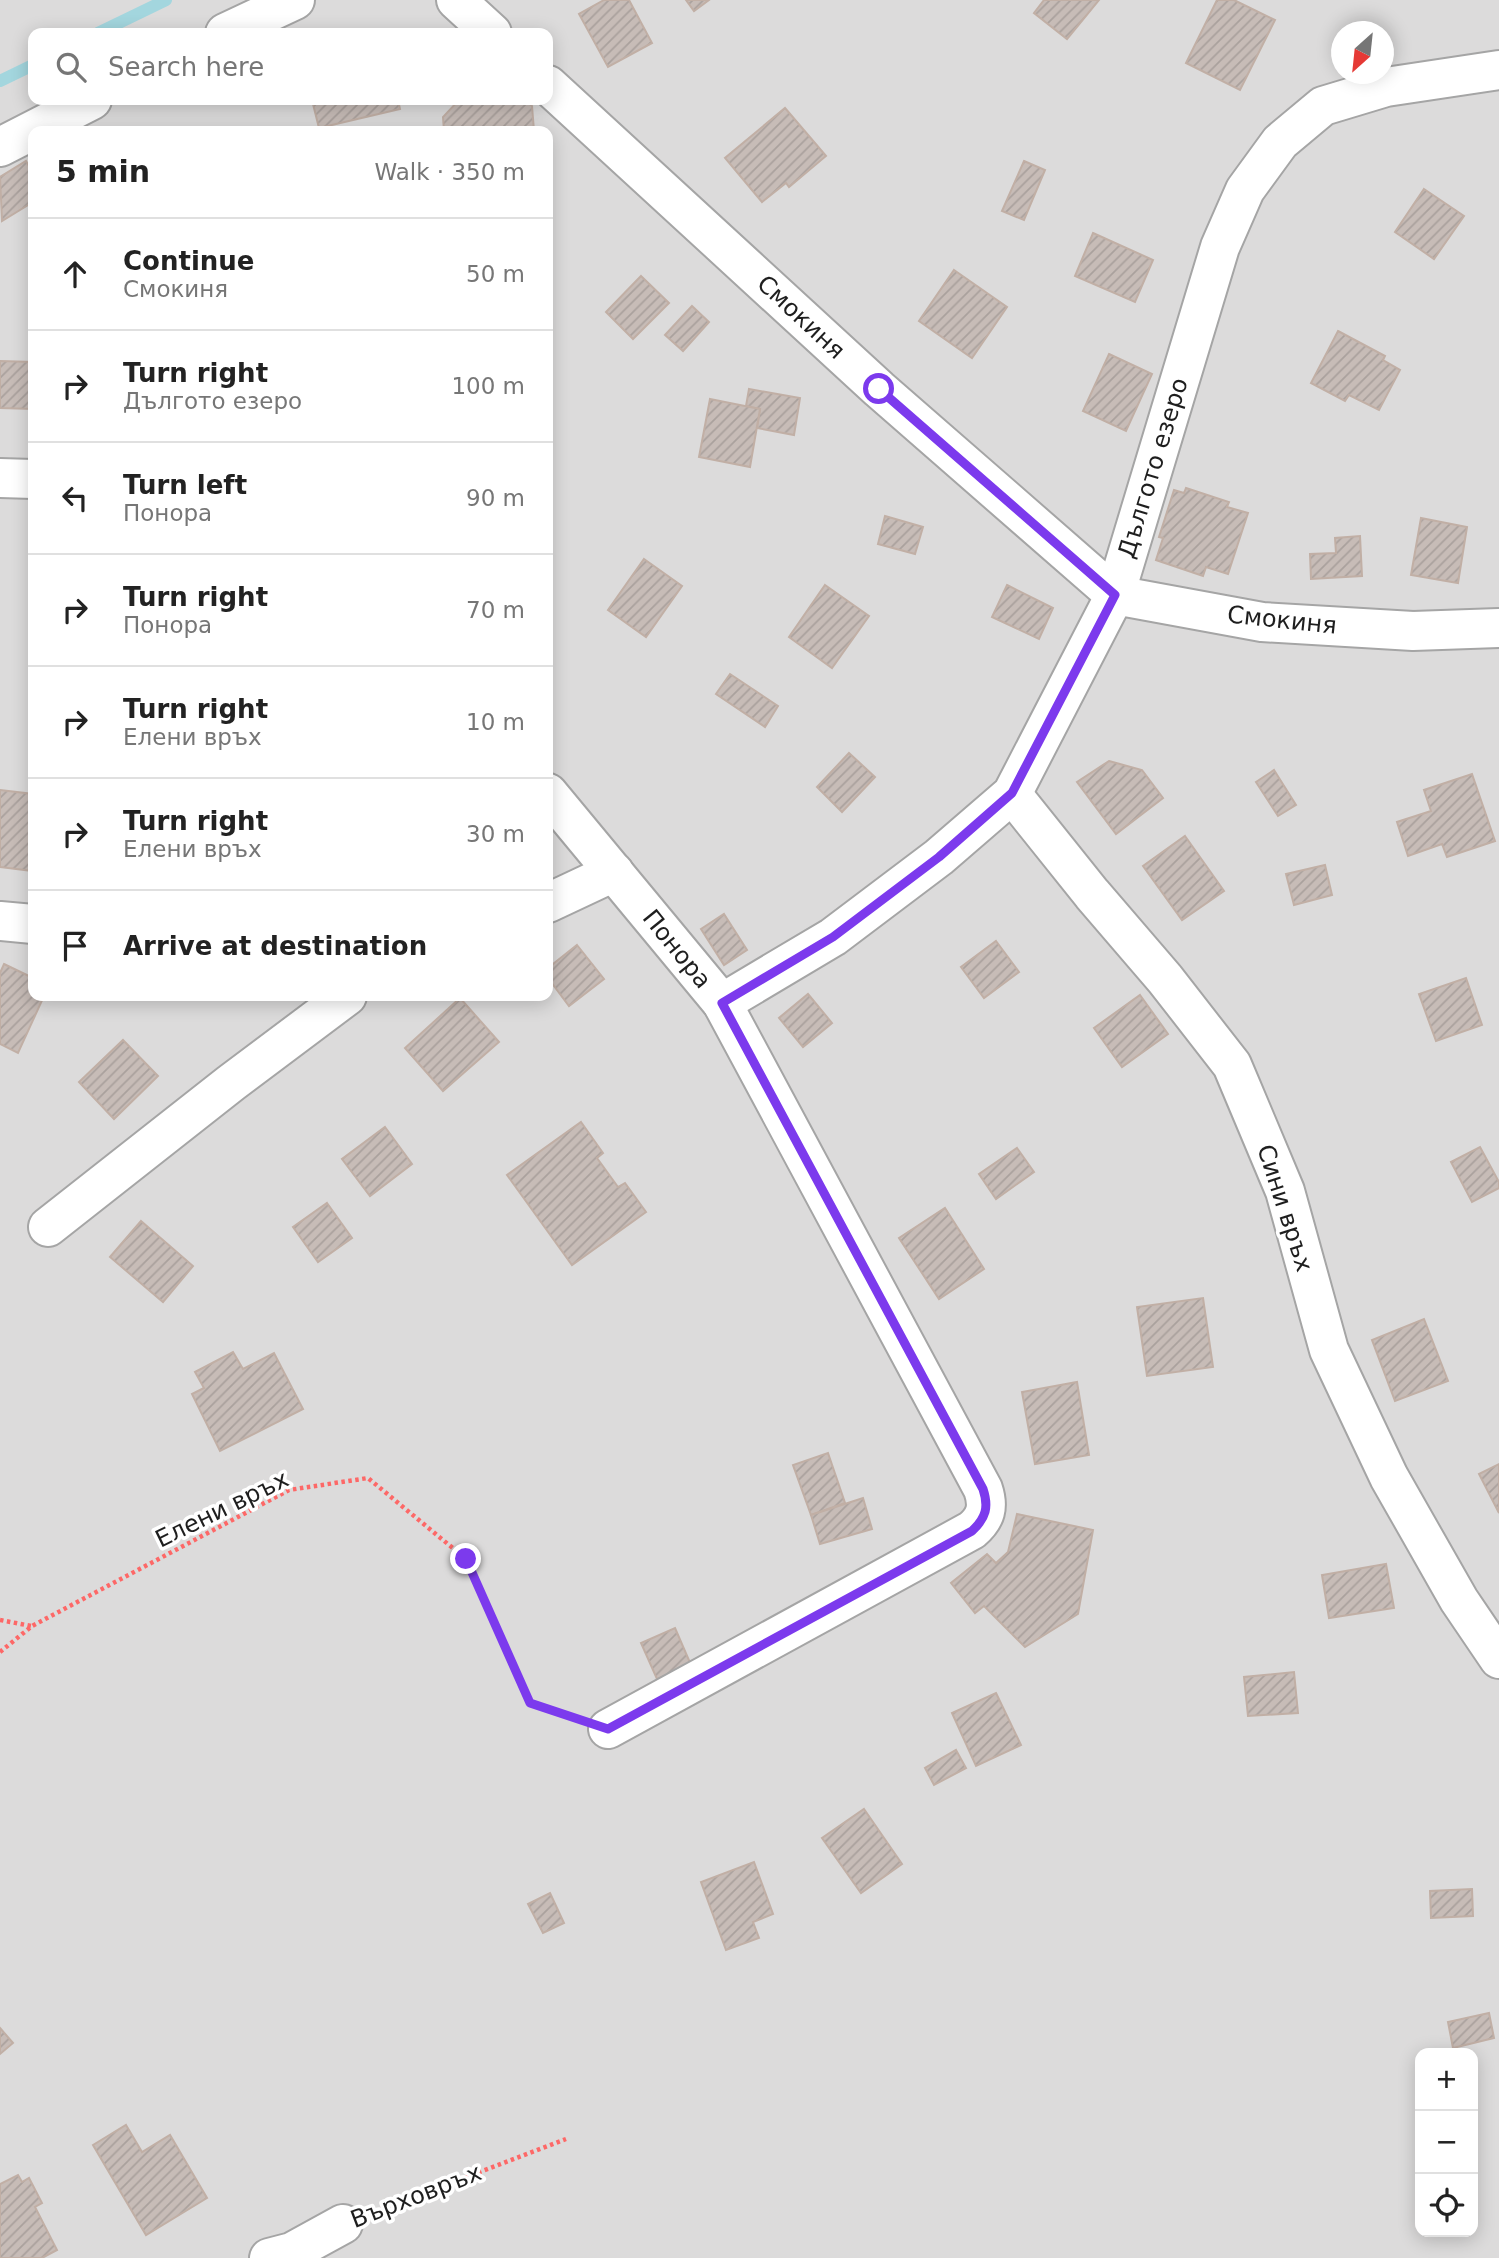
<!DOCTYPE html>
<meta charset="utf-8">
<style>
:root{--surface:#fff;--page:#f2f2f2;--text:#222;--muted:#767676;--line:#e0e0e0}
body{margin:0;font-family:"DejaVu Sans",sans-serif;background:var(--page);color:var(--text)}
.controls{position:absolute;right:21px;bottom:21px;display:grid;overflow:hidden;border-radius:14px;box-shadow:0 4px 18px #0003}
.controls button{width:63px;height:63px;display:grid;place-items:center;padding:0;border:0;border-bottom:2px solid var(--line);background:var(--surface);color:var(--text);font:35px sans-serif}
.compass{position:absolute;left:1331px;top:21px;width:63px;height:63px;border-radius:50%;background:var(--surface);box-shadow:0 4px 18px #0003;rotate:207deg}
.stop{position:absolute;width:21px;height:21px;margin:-16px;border:5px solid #7c3aed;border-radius:50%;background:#fff}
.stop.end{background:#7c3aed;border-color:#fff;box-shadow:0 2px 7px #0008}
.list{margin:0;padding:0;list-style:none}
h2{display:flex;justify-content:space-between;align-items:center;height:91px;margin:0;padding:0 28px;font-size:30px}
h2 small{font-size:23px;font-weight:400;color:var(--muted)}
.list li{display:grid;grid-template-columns:46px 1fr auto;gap:21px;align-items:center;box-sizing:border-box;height:112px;padding:0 28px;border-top:2px solid var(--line)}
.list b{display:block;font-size:26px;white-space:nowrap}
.list p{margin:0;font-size:23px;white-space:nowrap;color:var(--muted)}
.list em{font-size:23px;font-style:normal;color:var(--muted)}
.icon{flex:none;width:38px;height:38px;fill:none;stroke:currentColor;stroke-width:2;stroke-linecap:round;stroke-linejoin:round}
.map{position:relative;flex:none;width:1499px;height:2258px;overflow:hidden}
.search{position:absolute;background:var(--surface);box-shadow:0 4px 18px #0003;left:28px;top:28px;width:525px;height:77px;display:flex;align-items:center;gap:18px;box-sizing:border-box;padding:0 24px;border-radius:14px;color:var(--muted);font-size:26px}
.panel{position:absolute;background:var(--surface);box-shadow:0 4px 18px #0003;left:28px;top:126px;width:525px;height:875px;border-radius:14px}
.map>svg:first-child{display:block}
.residential{fill:#dcdbdb;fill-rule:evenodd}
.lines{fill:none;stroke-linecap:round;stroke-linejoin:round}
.stream{stroke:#a3d6de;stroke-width:12}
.building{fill:url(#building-hatch);stroke:#c1afa5;stroke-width:2}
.minor-casing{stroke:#a5a5a5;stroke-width:42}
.path{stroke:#fd6867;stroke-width:4.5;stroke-dasharray:3.5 3.5;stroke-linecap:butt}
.minor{stroke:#fff;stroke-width:38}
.route{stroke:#7c3aed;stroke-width:9}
.labels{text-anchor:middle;stroke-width:7;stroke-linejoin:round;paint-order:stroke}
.street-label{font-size:24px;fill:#1e1e1e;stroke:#fff}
</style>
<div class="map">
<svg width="1499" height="2258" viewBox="0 0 1499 2258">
<defs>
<pattern id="building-hatch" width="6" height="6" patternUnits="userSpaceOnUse" patternTransform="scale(1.75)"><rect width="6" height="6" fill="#c7bcb7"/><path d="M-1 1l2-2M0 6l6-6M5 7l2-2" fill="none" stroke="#aaa19d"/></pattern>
</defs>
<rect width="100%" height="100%" fill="#efeae3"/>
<path class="residential" d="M0,0H1499V2258H0ZM1342,32H1384V74H1342ZM33,33H548V100H33ZM33,131H548V996H33ZM1420,2053H1473V2232H1420Z"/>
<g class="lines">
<g class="stream">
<path d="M98,33L166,0"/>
<path d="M0,81L33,65"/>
</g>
</g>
<g class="building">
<path d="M604,0H629L652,43L608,67L579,14Z"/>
<path d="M686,0H709L694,11Z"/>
<path d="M1044,0H1099L1067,39L1034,13Z"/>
<path d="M1217,0H1234L1275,20L1240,90L1186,63Z"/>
<path d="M312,100H398L400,109L319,128Z"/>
<path d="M459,100H524L532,106L534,131H444L443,117Z"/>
<path d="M785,108L826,156L789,187L786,183L762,202L725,158Z"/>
<path d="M26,161L33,173V202L2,221L0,177Z"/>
<path d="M1024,161L1045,170L1024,220L1002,211Z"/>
<path d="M1424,189L1464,216L1434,259L1395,232Z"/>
<path d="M1093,233L1153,260L1135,302L1075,276Z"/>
<path d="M954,270L1007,307L972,358L919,321Z"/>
<path d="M641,276L669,303L633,339L606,312Z"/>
<path d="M692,306L709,322L683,351L665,335Z"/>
<path d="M1338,331L1385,356L1383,360L1400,370L1379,410L1349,395L1345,401L1311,383Z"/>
<path d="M1109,354L1152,374L1126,431L1083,411Z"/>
<path d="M0,361L33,362V409L0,408Z"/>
<path d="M749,389L800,398L794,435L757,428L760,409L746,406Z"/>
<path d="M710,399L760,409L750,467L699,457Z"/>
<path d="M1186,488L1229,502L1227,507L1248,513L1228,574L1206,567L1203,576L1156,560L1163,538L1159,537L1174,490L1184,493Z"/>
<path d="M885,516L923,527L915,554L878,544Z"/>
<path d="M1421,518L1467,527L1458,583L1411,575Z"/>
<path d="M1360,536L1362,576L1311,579L1310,554L1336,553L1335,538Z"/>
<path d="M644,559L682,586L646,637L608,610Z"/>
<path d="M825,585L869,616L832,668L789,637Z"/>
<path d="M1007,585L1053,608L1039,639L992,617Z"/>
<path d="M730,674L778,706L765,727L716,694Z"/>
<path d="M849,753L875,777L842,812L817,787Z"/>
<path d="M1109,761L1142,770L1163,798L1116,834L1077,782Z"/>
<path d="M1274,770L1296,805L1278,816L1256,782Z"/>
<path d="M1472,774L1495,841L1447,857L1442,844L1408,856L1397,822L1431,811L1424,790Z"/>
<path d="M0,790L33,794V871L0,867Z"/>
<path d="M1185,836L1224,891L1182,920L1143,866Z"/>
<path d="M1325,865L1332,895L1294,905L1286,874Z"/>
<path d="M724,914L747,950L724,965L701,929Z"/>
<path d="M996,941L1019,972L984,998L961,967Z"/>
<path d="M577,945L604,979L569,1006L548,978V968Z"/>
<path d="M4,964L33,978V996H44L18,1053L0,1044V973Z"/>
<path d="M1466,978L1482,1025L1436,1041L1419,994Z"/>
<path d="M808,994L832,1023L803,1047L779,1018Z"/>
<path d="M1140,995L1168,1034L1122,1067L1094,1028Z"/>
<path d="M460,998L499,1042L443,1091L405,1048Z"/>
<path d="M123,1040L158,1076L114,1119L79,1082Z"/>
<path d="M581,1122L603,1153L597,1158L618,1187L625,1183L646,1212L572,1265L507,1175Z"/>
<path d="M385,1127L412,1164L370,1196L342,1159Z"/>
<path d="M1480,1147L1499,1182V1188L1472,1202L1451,1162Z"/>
<path d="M1017,1148L1034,1172L996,1199L979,1174Z"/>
<path d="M327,1203L352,1238L318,1262L293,1227Z"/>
<path d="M945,1208L984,1269L939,1299L899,1238Z"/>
<path d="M141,1221L193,1266L163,1302L110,1257Z"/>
<path d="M1203,1298L1213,1367L1147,1376L1137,1307Z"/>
<path d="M1424,1319L1448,1381L1395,1401L1372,1340Z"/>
<path d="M233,1352L243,1369L274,1353L303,1409L220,1451L192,1394L204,1388L195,1372Z"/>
<path d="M1077,1382L1089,1455L1035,1464L1022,1392Z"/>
<path d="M828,1453L845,1503L811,1515L793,1465Z"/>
<path d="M1499,1464V1513L1479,1474Z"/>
<path d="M863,1498L872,1529L820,1544L811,1515Z"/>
<path d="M1017,1514L1093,1530L1078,1614L1025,1647L984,1606L975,1613L951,1583L987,1554L996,1563L1008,1552Z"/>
<path d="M1386,1564L1394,1608L1329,1618L1322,1575Z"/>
<path d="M675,1628L691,1665L657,1679L641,1643Z"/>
<path d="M1294,1672L1298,1713L1248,1716L1244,1677Z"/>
<path d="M996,1693L1021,1745L976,1766L952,1713Z"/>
<path d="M956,1750L966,1768L934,1785L925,1768Z"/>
<path d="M864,1809L902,1864L861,1893L822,1838Z"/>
<path d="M754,1862L773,1914L753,1922L759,1938L726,1950L701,1882Z"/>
<path d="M1472,1889L1473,1916L1431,1918L1430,1891Z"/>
<path d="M550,1893L564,1923L543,1933L528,1904Z"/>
<path d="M1489,2013L1494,2038L1453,2048L1448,2022Z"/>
<path d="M0,2028L13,2043L0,2054Z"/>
<path d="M126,2125L142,2152L170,2135L207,2198L146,2235L93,2145Z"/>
<path d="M18,2175L22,2182L29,2178L42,2203L35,2207L57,2250L42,2258H0V2184Z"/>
</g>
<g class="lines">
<g class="minor-casing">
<g id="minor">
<path d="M456,0L492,33"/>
<path d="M225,33L295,0"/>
<path d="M548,85L879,389L1115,595L1262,622L1413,631L1499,628"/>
<path d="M0,147L92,100"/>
<path d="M0,478L33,479"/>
<path d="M548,793L722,1003L983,1489C989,1507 986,1518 972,1530L608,1729"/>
<path d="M1012,794L1092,894L1165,979L1232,1065L1285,1191L1329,1350L1389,1477L1459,1600L1499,1659"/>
<path d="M548,903L614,872"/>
<path d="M0,921L33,924"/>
<path d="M722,1003L833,937L939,857L1012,794L1115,595L1220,247L1245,190L1280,142L1323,106L1386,87L1499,70"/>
<path d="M48,1227L231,1083L347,996"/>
<path d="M269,2258L292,2252L343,2224"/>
</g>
</g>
<g class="path">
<path d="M0,1620L31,1626"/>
<path d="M0,1652L32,1626L289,1490L368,1478L466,1559L530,1703L572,1717"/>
<path d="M380,2210L566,2139"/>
</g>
<use href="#minor" class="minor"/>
</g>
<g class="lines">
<path class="route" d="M466,1559L530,1703L608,1729L972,1531C986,1518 989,1507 983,1489L722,1003L833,937L939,857L1012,793L1115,595L879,389"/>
</g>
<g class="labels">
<g class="street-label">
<text transform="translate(801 317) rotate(43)" y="8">Смокиня</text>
<text transform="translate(1153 468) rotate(-73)" y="8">Дългото езеро</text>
<text transform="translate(1282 620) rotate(6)" y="8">Смокиня</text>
<text transform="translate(677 949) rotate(51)" y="8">Понора</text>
<text transform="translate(1285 1208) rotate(72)" y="8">Сини връх</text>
<text transform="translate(222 1509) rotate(-26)" y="8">Елени връх</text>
<text transform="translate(416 2196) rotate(-21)" y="8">Върховръх</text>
</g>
</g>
</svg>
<div class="controls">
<button>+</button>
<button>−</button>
<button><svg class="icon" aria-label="locate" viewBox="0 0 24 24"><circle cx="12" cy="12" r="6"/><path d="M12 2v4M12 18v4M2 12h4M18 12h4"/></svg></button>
</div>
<svg class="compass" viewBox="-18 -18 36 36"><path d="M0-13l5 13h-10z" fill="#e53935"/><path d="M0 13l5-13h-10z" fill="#767676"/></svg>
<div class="stop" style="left:879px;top:389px"></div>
<div class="stop end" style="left:466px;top:1559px"></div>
<div class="search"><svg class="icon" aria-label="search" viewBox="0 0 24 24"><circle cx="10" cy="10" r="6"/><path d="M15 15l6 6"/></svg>Search here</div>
<section class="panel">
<h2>5 min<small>Walk · 350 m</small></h2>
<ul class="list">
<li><svg class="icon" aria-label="ahead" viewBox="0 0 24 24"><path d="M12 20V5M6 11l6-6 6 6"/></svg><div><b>Continue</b><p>Смокиня</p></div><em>50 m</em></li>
<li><svg class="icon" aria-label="right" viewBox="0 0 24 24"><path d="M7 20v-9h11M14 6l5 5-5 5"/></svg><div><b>Turn right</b><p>Дългото езеро</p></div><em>100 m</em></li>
<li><svg class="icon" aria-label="left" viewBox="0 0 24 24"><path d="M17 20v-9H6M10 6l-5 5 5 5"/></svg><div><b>Turn left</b><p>Понора</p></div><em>90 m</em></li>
<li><svg class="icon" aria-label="right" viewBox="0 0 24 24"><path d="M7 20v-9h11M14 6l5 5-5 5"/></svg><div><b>Turn right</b><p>Понора</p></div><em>70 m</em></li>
<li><svg class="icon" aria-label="right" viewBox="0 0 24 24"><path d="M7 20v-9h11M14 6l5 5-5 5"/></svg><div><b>Turn right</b><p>Елени връх</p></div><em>10 m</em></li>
<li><svg class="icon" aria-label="right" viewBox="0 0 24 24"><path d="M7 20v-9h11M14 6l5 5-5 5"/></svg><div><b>Turn right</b><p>Елени връх</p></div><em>30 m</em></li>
<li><svg class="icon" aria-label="arrive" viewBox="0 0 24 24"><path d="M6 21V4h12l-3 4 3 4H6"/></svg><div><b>Arrive at destination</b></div></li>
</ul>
</section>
</div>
